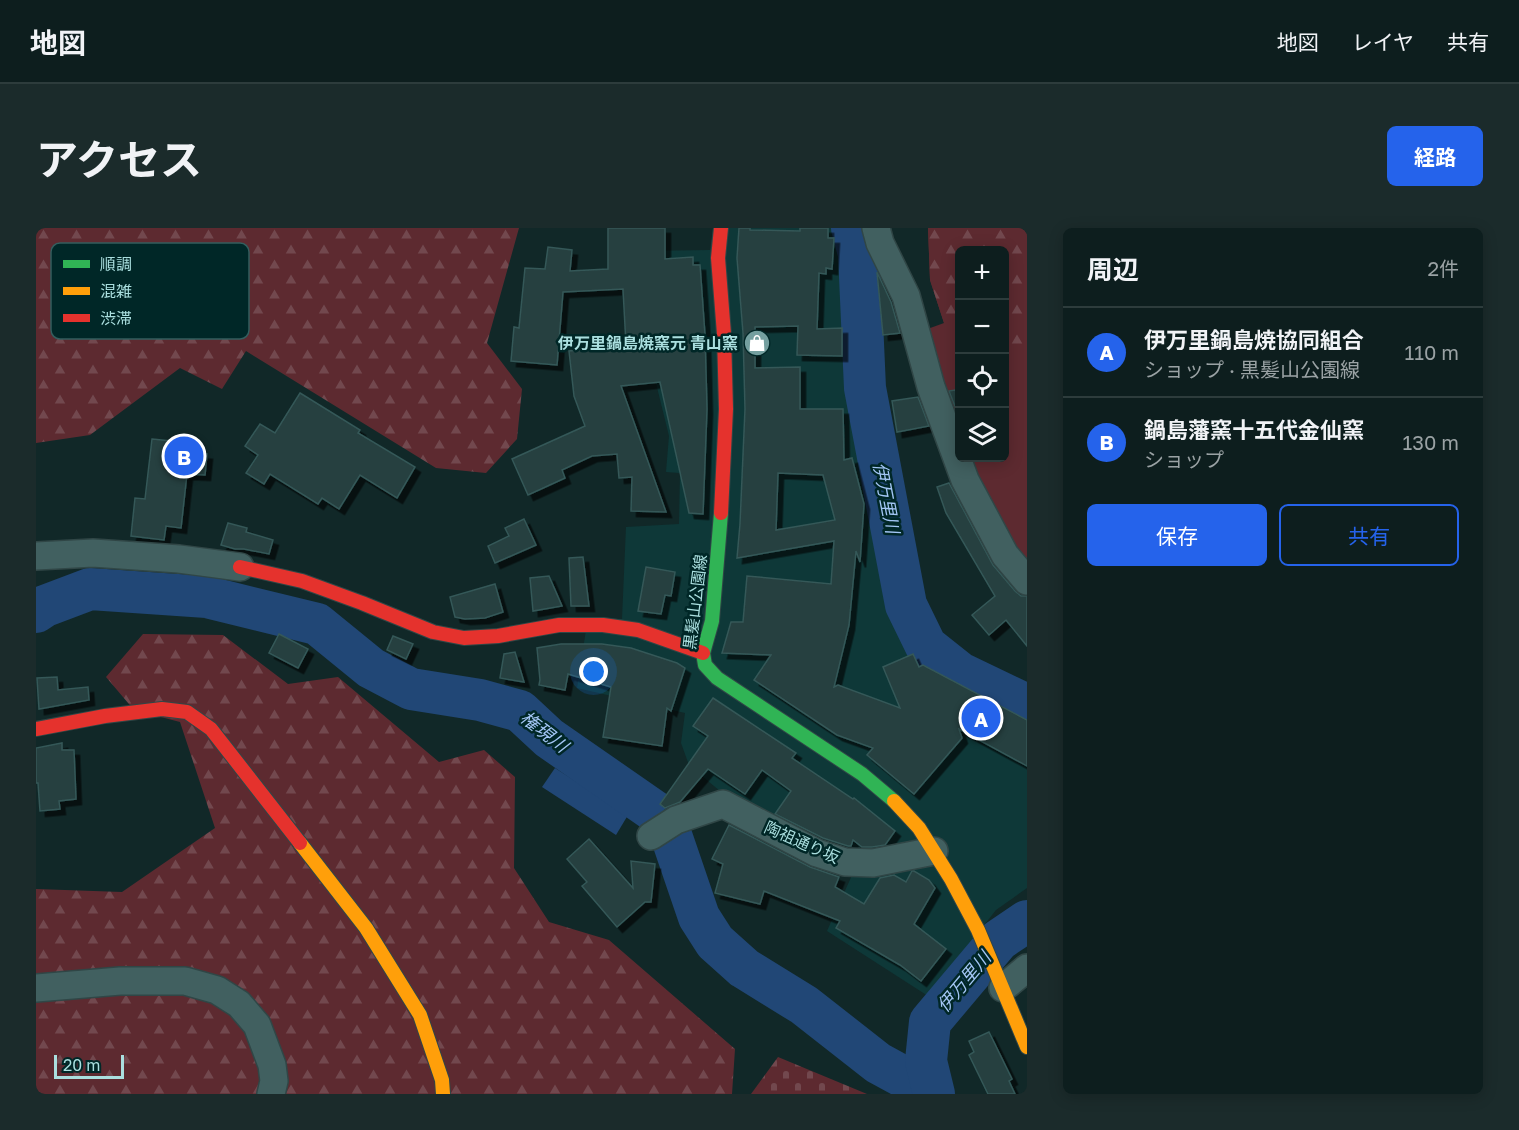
<!DOCTYPE html>
<html lang="ja">
<meta charset="utf-8">
<style>
:root{--surface:#0d1e1e;--page:#1b2b2b;--text:#f1f3f6;--muted:#9aa2a4;--line:#2d3c3c;--accent:#2563eb}
body{margin:0;font-family:"Golos Text","Noto Sans JP",sans-serif;background:var(--page);color:var(--text)}
.controls{position:absolute;right:18px;top:18px;display:grid;overflow:hidden;border-radius:9px;box-shadow:0 3px 15px #0003}
.controls button{width:54px;height:54px;display:grid;place-items:center;padding:0;border:0;border-bottom:2px solid var(--line);background:var(--surface);color:var(--text);font:30px sans-serif}
.scale{position:absolute;left:18px;bottom:15px;width:70px;box-sizing:border-box;padding-left:6px;border:3px solid #aadfdf;border-top:0;font-size:16px;line-height:21px;white-space:nowrap;color:#aadfdf;-webkit-text-stroke:4px #002727;paint-order:stroke}
.you{position:absolute;left:558px;top:444px;width:21px;height:21px;margin:-15px;border:4px solid #fff;border-radius:50%;background:#1a73e8;box-shadow:0 0 0 9px #1a73e833}
.badge{display:grid;place-items:center;width:39px;height:39px;border-radius:50%;background:var(--accent);color:#fff;font-size:20px;font-weight:700}
.pin{position:absolute;translate:-50% -50%;border:3px solid #fff;box-shadow:0 2px 6px #0006}
.list{margin:0;padding:0;list-style:none}
h2{display:flex;justify-content:space-between;align-items:center;height:78px;margin:0;padding:0 24px;font-size:26px}
h2 small{font-size:20px;font-weight:400;color:var(--muted)}
.list li{display:grid;grid-template-columns:39px 1fr auto;gap:18px;align-items:center;box-sizing:border-box;height:90px;padding:0 24px;border-top:2px solid var(--line)}
.list b{display:block;font-size:22px;white-space:nowrap}
.list p{margin:0;font-size:20px;white-space:nowrap;color:var(--muted)}
.list em{font-size:20px;font-style:normal;color:var(--muted)}
.actions{display:flex;gap:12px;padding:18px 24px}
.actions a{flex:1;padding:14px 0;border:2px solid var(--accent);border-radius:9px;text-align:center;font-size:21px;color:var(--accent)}
.actions .main{background:var(--accent);color:#fff}
.icon{flex:none;width:33px;height:33px;fill:none;stroke:currentColor;stroke-width:2;stroke-linecap:round;stroke-linejoin:round}
.map{position:relative;flex:none;width:991px;height:866px;overflow:hidden;border-radius:9px}
header{display:flex;align-items:center;gap:36px;box-sizing:border-box;height:84px;padding:0 30px;background:var(--surface);border-bottom:2px solid var(--line)}
header strong{font-size:28px}
nav{display:flex;gap:33px;margin-inline-start:auto;font-size:21px}
.intro{display:flex;align-items:center;justify-content:space-between;box-sizing:border-box;height:144px;padding:0 36px}
h1{margin:0;font-size:42px}
.button{padding:15px 27px;border-radius:9px;background:var(--accent);color:#fff;font-size:21px;font-weight:700}
main{display:flex;gap:36px;padding:0 36px}
aside{flex:1;background:var(--surface);border-radius:9px;box-shadow:0 3px 15px #0003}
.map>svg:first-child{display:block}
.built{fill:#0e3838}
.green{fill:#5d2a30}
.forest{fill:url(#forest-firs)}
.cemetery{fill:url(#cemetery-stones)}
.water{fill:#214776}
.lines{fill:none;stroke-linecap:round;stroke-linejoin:round}
.river{stroke:#214776;stroke-width:42}
.building{fill:#273f3f;stroke:#345858;stroke-width:1.5;fill-rule:evenodd;filter:url(#shadow)}
.street-casing{stroke:#304646;stroke-width:30}
.fast-casing{stroke:#304646;stroke-width:16}
.slow-casing{stroke:#304646;stroke-width:16}
.jam-casing{stroke:#304646;stroke-width:16}
.street{stroke:#416060;stroke-width:27}
.fast{stroke:#30b455;stroke-width:14}
.slow{stroke:#ff9f0a;stroke-width:14}
.jam{stroke:#e5322d;stroke-width:14}
.labels{text-anchor:middle;stroke-width:5;stroke-linejoin:round;paint-order:stroke}
.poi-label{font-size:16px;font-weight:bold;fill:#aadfdf;stroke:#002727;text-anchor:end}
.street-label{font-size:16px;fill:#aadfdf;stroke:#002727}
.water-label{font-size:18px;font-style:italic;fill:#a3c6f5;stroke:#002727}
.key{fill:#002727;stroke:#335e5e;stroke-width:1.5}
.key-label{font-size:16px;fill:#aadfdf}
</style>
<header>
<strong>地図</strong>
<nav><a>地図</a><a>レイヤ</a><a>共有</a></nav>
</header>
<div class="intro"><h1>アクセス</h1><a class="button">経路</a></div>
<main>
<div class="map">
<svg width="991" height="866" viewBox="0 0 991 866">
<defs>
<pattern id="forest-firs" width="22" height="20" patternUnits="userSpaceOnUse" patternTransform="scale(1.5)"><rect width="22" height="20" fill="#5d2a30"/><path d="M5 1l3.5 6h-7zM16 11l3.5 6h-7z" fill="#72484e"/></pattern>
<pattern id="cemetery-stones" width="16" height="16" patternUnits="userSpaceOnUse" patternTransform="scale(1.5)"><rect width="16" height="16" fill="#5d2a30"/><path d="M2 7V4a2 2 0 0 1 4 0v3zM10 15v-3a2 2 0 0 1 4 0v3z" fill="#72484e"/></pattern>
<filter id="shadow"><feDropShadow dx="5.5" dy="5.5" stdDeviation="0" flood-color="#0009"/></filter>
</defs>
<rect width="100%" height="100%" fill="#112828"/>
<path class="built" d="M677,0H806L811,16L819,152L867,402L901,441L991,485V660L960,682L892,768L791,703L821,636L697,574L653,537L645,515L649,485L541,460L552,389L586,391L590,299L643,296L644,245L630,244L633,208L618,147L607,23L674,22Z"/>
<path class="green" d="M892,0H991V337L976,321L927,230H968V22H924L923,219L886,103L908,95L894,52Z"/>
<g class="forest">
<path d="M0,0H483L451,115L486,161L481,211L450,245L400,240L210,123L186,161L144,140L54,207L0,215Z"/>
<path d="M892,0H991V104L987,122L969,123L968,22H924L923,108L908,95L894,52Z"/>
<path d="M107,406L187,407L252,456L302,449L403,534L448,522L479,549L478,640L513,694L573,712L699,821L696,866H0V661L86,664L179,600L144,494L98,482L70,449Z"/>
</g>
<path class="cemetery" d="M742,829L831,866H715Z"/>
<path class="water" d="M519,540L592,587L580,607L506,559Z"/>
<g class="lines">
<g class="river">
<path d="M816,0L823,26L829,160L870,377L890,418L924,445L991,477"/>
<path d="M0,384L9,378L54,361L171,369L281,396L335,440L375,461L444,472L484,483L513,510L621,585L636,610L663,689L679,714L708,740L768,777L842,835L897,865"/>
<path d="M898,866L890,833L894,794L963,712L991,693"/>
</g>
</g>
<g class="building">
<path d="M572,0H629V31L657,29V37H664L669,107L671,181L667,286L653,285L624,154L585,158L630,284L595,283L596,249L583,250L581,226L556,228L526,242L529,250L492,267L476,231L549,198L538,168L533,123L590,117L587,61L527,64L521,137L475,133L478,99L483,100L489,40L509,41L512,19L536,22L534,43L572,41Z"/>
<path d="M703,0H714V2L764,3V0H792V10H798L796,41L790,40V46L783,45L781,101L806,100V128L761,127L762,98L719,99V140L764,139V181H807L808,232L816,230L828,276L824,334L820,323L813,397L798,459L802,457L864,480L847,439L877,426L883,439L887,437L991,492V538L923,501L926,510L878,566L831,527L837,520L801,507L718,452L735,427L686,425L695,394H707L711,348L795,356L798,313L701,330L704,296L709,181L707,105L701,30ZM742,245L787,247L799,292L740,302Z"/>
<path d="M841,44L855,74L864,105L847,107Z"/>
<path d="M919,162L924,174V191L913,163Z"/>
<path d="M264,165L324,202L322,205L379,239L361,270L324,247L303,281L286,270L282,276L234,246L228,256L210,245L222,227L209,218L224,196L239,205Z"/>
<path d="M882,169L893,198L861,204L856,173Z"/>
<path d="M116,211L145,214L144,223L171,226L169,247L151,246L145,300L130,298L128,312L95,308L99,270L109,271Z"/>
<path d="M913,255L957,337L979,363L985,368H991V418L970,392L953,407L936,387L959,368L910,285L901,259Z"/>
<path d="M488,291L500,317L459,335L452,318L473,308L469,300Z"/>
<path d="M192,295L211,300L210,304L237,312L233,326L208,321H199L185,317Z"/>
<path d="M547,329L553,378H535L533,330Z"/>
<path d="M610,339L639,344L635,368L629,367L625,386L602,383Z"/>
<path d="M513,348L526,378L497,383L494,350Z"/>
<path d="M459,356L467,384L449,390L429,391L419,389L414,369Z"/>
<path d="M243,406L272,421L262,440L233,425Z"/>
<path d="M357,408L377,416L370,431L351,422Z"/>
<path d="M525,416H566L595,420L641,435L649,440L635,483L631,480L626,518L567,509L575,459L532,446L529,462L503,457L504,452L501,420Z"/>
<path d="M479,424L488,454L464,450L468,426Z"/>
<path d="M21,449L22,462L52,459L53,472L3,481L1,450Z"/>
<path d="M677,470L760,525L756,530L817,571L818,570L859,603L849,617L836,619H826L817,612L815,618H812L787,610L739,586L755,563L726,542L709,566L672,541L644,574L629,580L624,576L672,508L657,498Z"/>
<path d="M26,515V522H38L40,571L23,573L24,581L4,583L2,555H0V520Z"/>
<path d="M693,597L774,639L803,649L799,659L828,676L844,650L858,647L870,654L876,643H878L893,652L899,660L878,696L910,721L885,753L864,737L800,700L804,693L728,663L724,676L679,665L687,636L676,631Z"/>
<path d="M553,611L597,660L595,633L619,636L615,674H609L581,699L546,658L551,654L531,631Z"/>
<path d="M953,804L976,851L973,853L979,866H952L933,827L938,824L933,813Z"/>
</g>
<g class="lines">
<g class="street-casing">
<g id="street">
<path d="M840,0L844,15L870,68L895,159L929,252L969,327L991,353"/>
<path d="M0,328L57,325L143,331L204,339"/>
<path d="M615,608L640,592L687,576L781,625L809,634L837,635L898,623"/>
<path d="M0,760L84,753H149L181,762L203,776L221,797L236,837L238,853L235,866"/>
<path d="M967,760L991,740"/>
</g>
</g>
<g class="fast-casing">
<path id="fast" d="M685,285L676,393L667,425L669,437L681,450L826,546L858,573"/>
</g>
<g class="slow-casing">
<g id="slow">
<path d="M858,573L883,600L915,651L942,702L991,819"/>
<path d="M264,615L330,700L384,787L406,852L407,866"/>
</g>
</g>
<g class="jam-casing">
<g id="jam">
<path d="M685,0L682,30L688,106L690,181L685,285"/>
<path d="M204,339L266,353L326,375L397,404L428,410L462,408L523,397H567L602,402L667,425"/>
<path d="M0,501L69,488L126,481L151,484L175,501L264,615"/>
</g>
</g>
<use href="#street" class="street"/>
<use href="#fast" class="fast"/>
<use href="#slow" class="slow"/>
<use href="#jam" class="jam"/>
</g>
<defs>
<g id="shop-disc" transform="scale(1.35)"><circle r="9.5" fill="#749f9f" stroke="#002727"/><path d="M-5-2.5h2.3a2.7 3.5 0 0 1 5.4 0H5L5.5 6h-11ZM-1.5-2.5h3a1.5 2.3 0 0 0-3 0Z" fill="#fff"/></g>
</defs>
<g fill-rule="evenodd">
<use href="#shop-disc" x="721" y="115"/>
</g>
<g class="labels">
<g class="poi-label">
<text x="702" y="121">伊万里鍋島焼窯元 青山窯</text>
</g>
<g class="street-label">
<text transform="translate(659 374) rotate(-83)" y="6">黒髪山公園線</text>
<text transform="translate(766 614) rotate(24)" y="6">陶祖通り坂</text>
</g>
<g class="water-label">
<text transform="translate(850 270) rotate(79)" y="6">伊万里川</text>
<text transform="translate(508 504) rotate(38)" y="6">権現川</text>
<text transform="translate(928 754) rotate(-50)" y="6">伊万里川</text>
</g>
</g>
<rect x="15" y="15" width="198" height="96" rx="9" class="key"/>
<rect x="27" y="32" width="27" height="8" fill="#30b455"/>
<rect x="27" y="59" width="27" height="8" fill="#ff9f0a"/>
<rect x="27" y="86" width="27" height="8" fill="#e5322d"/>
<g class="key-label">
<text x="64" y="42">順調</text>
<text x="64" y="69">混雑</text>
<text x="64" y="96">渋滞</text>
</g>
</svg>
<div class="controls">
<button>+</button>
<button>−</button>
<button><svg class="icon" aria-label="locate" viewBox="0 0 24 24"><circle cx="12" cy="12" r="6"/><path d="M12 2v4M12 18v4M2 12h4M18 12h4"/></svg></button>
<button><svg class="icon" aria-label="layers" viewBox="0 0 24 24"><path d="M12 4l9 5-9 5-9-5zM3 14l9 5 9-5"/></svg></button>
</div>
<div class="scale">20 m</div>
<div class="you"></div>
<div class="pin badge" style="left:945px;top:490px">A</div>
<div class="pin badge" style="left:148px;top:228px">B</div>
</div>
<aside>
<h2>周辺<small>2件</small></h2>
<ul class="list">
<li><span class="badge">A</span><div><b>伊万里鍋島焼協同組合</b><p>ショップ · 黒髪山公園線</p></div><em>110 m</em></li>
<li><span class="badge">B</span><div><b>鍋島藩窯十五代金仙窯</b><p>ショップ</p></div><em>130 m</em></li>
</ul>
<div class="actions"><a class="main">保存</a><a>共有</a></div>
</aside>
</main>
